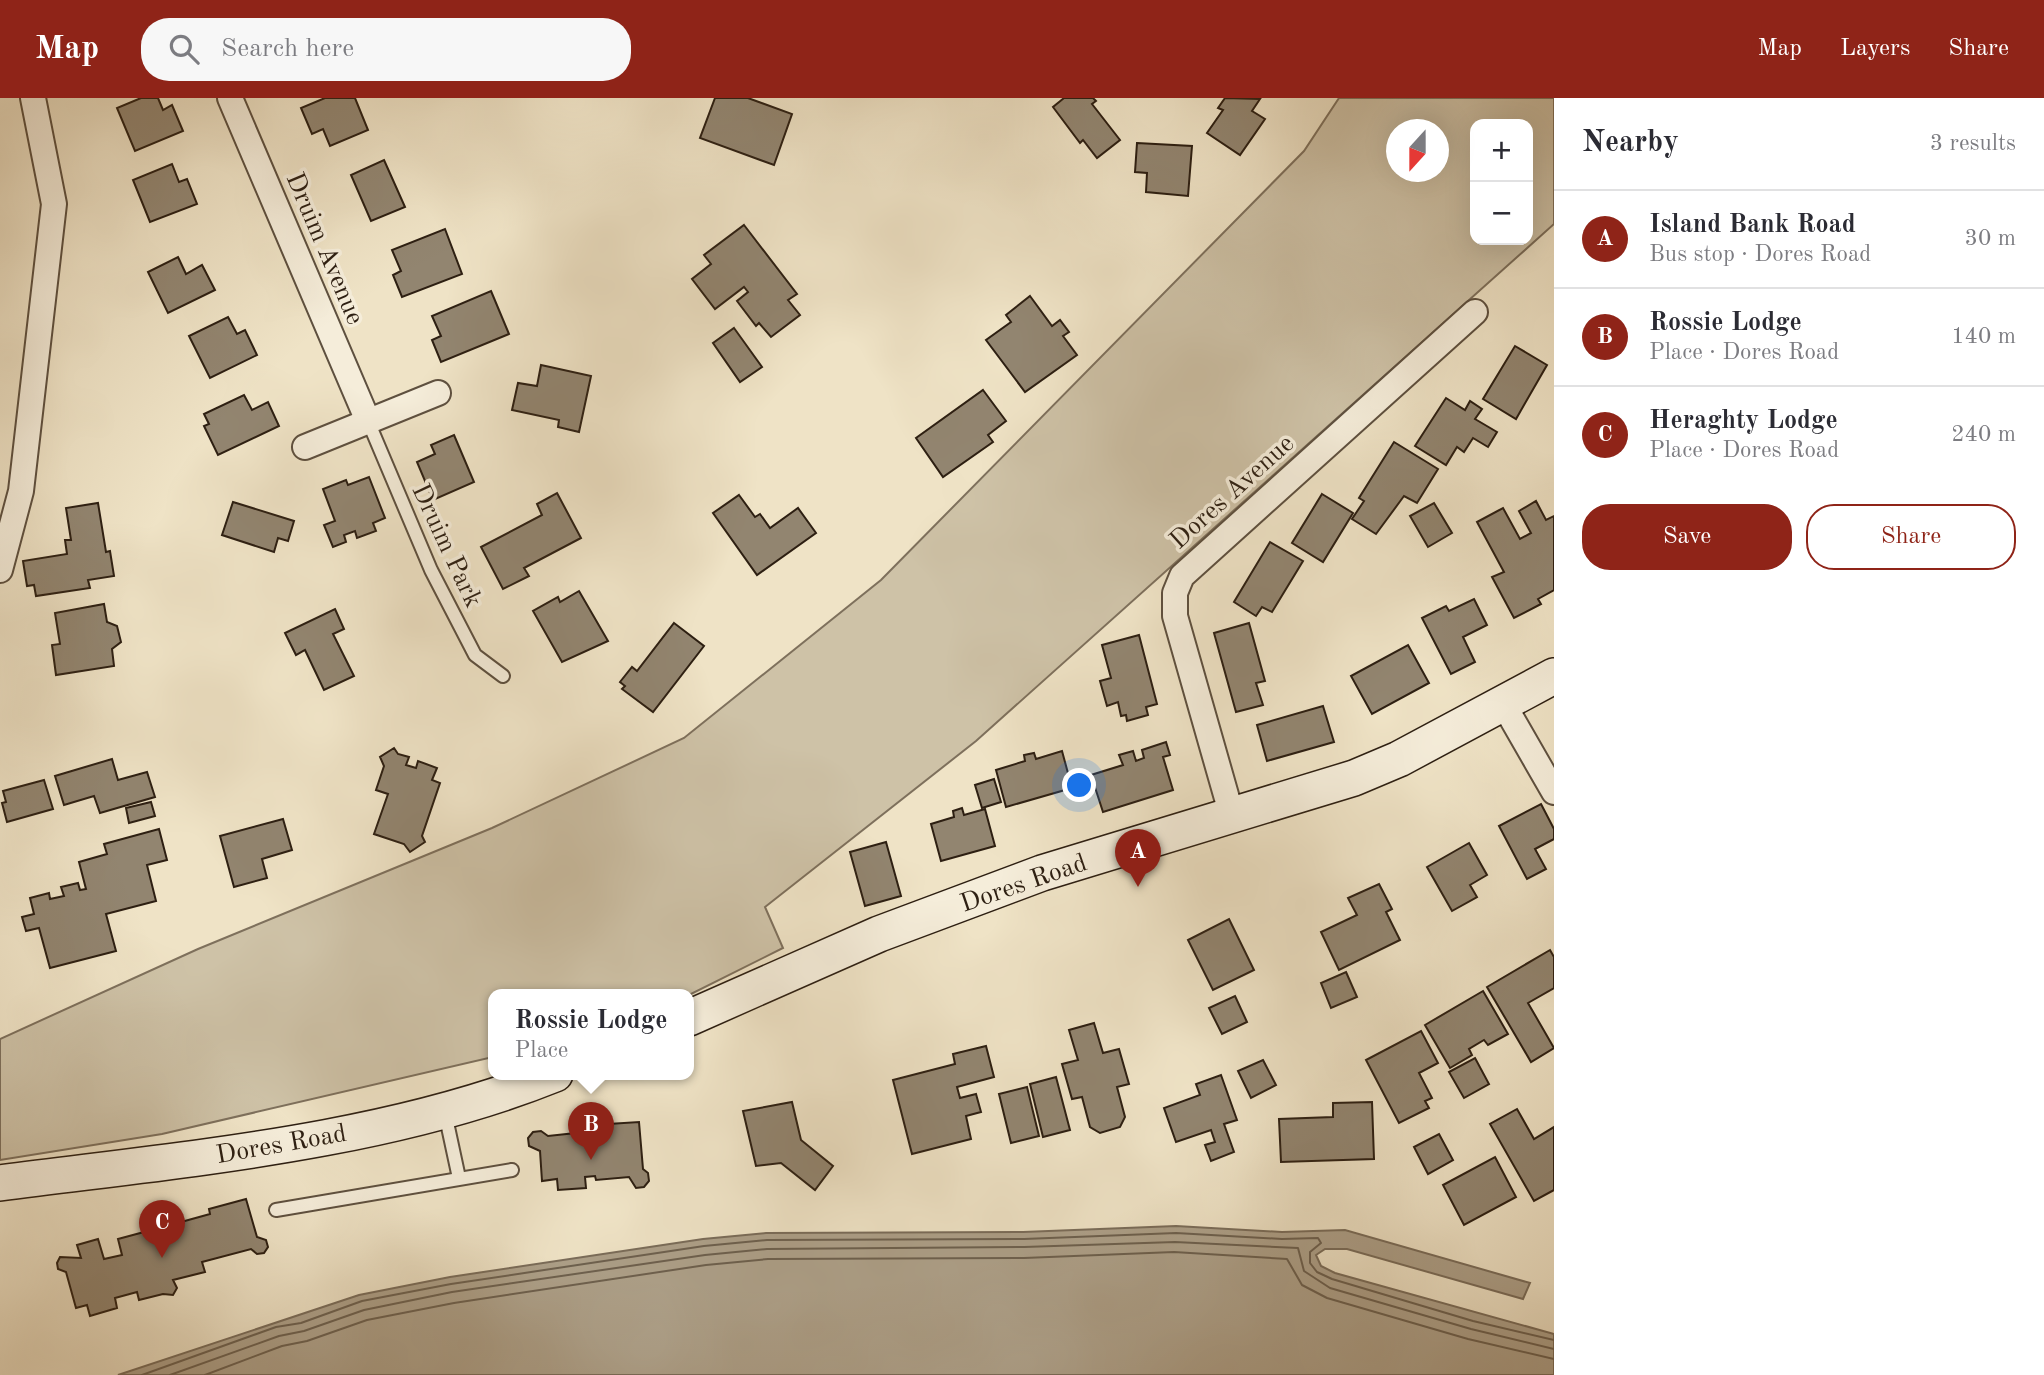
<!DOCTYPE html>
<meta charset="utf-8">
<style>
:root{--surface:#fff;--page:#f7f7f7;--text:#2b2b33;--muted:#7c7c81;--line:#e1e1e2;--accent:#8f2418}
body{margin:0;font-family:"Old Standard TT",serif;background:var(--page);color:var(--text)}
.controls{position:absolute;right:21px;top:21px;display:grid;overflow:hidden;border-radius:14px;box-shadow:0 7px 28px #0002}
.controls button{width:63px;height:63px;display:grid;place-items:center;padding:0;border:0;border-bottom:2px solid var(--line);background:var(--surface);color:var(--text);font:35px sans-serif}
.compass{position:absolute;left:1386px;top:21px;width:63px;height:63px;border-radius:50%;background:var(--surface);box-shadow:0 7px 28px #0002;rotate:201deg}
.you{position:absolute;left:1080px;top:688px;width:24px;height:24px;margin:-18px;border:5px solid #fff;border-radius:50%;background:#1a73e8;box-shadow:0 0 0 10px #1a73e833}
.badge{display:grid;place-items:center;width:46px;height:46px;border-radius:50%;background:var(--accent);color:#fff;font-size:23px;font-weight:700}
.pin{position:absolute;translate:-50% -58px;filter:drop-shadow(0 2px 4px #0008)}
.pin::after{content:'';position:absolute;top:37px;width:24px;height:21px;background:inherit;clip-path:polygon(0 0,100% 0,50% 100%)}
.popup{position:absolute;left:488px;top:891px;width:206px;height:91px;box-sizing:border-box;display:grid;place-content:center;border-radius:14px;background:var(--surface);filter:drop-shadow(0 2px 5px #0005);font-size:23px;white-space:nowrap;color:var(--muted)}
.popup b{font-size:26px;color:var(--text)}
.popup::after{content:'';position:absolute;left:50%;top:100%;margin-left:-14px;border:14px solid transparent;border-top-color:var(--surface)}
.list{margin:0;padding:0;list-style:none}
h2{display:flex;justify-content:space-between;align-items:center;height:91px;margin:0;padding:0 28px;font-size:30px}
h2 small{font-size:23px;font-weight:400;color:var(--muted)}
.list li{display:grid;grid-template-columns:46px 1fr auto;gap:21px;align-items:center;box-sizing:border-box;height:98px;padding:0 28px;border-top:2px solid var(--line)}
.list b{display:block;font-size:26px;white-space:nowrap}
.list p{margin:0;font-size:23px;white-space:nowrap;color:var(--muted)}
.list em{font-size:23px;font-style:normal;color:var(--muted)}
.actions{display:flex;gap:14px;padding:21px 28px}
.actions a{flex:1;padding:16px 0;border:2px solid var(--accent);border-radius:28px;text-align:center;font-size:24px;color:var(--accent)}
.actions .main{background:var(--accent);color:#fff}
.icon{flex:none;width:38px;height:38px;fill:none;stroke:currentColor;stroke-width:2;stroke-linecap:round;stroke-linejoin:round}
.map{position:relative;flex:none;width:1554px;height:1277px;overflow:hidden}
header{display:flex;align-items:center;gap:42px;box-sizing:border-box;height:98px;padding:0 35px;background:var(--accent);color:#fff}
header strong{font-size:33px}
nav{display:flex;gap:38px;margin-inline-start:auto;font-size:24px}
.search{width:490px;height:63px;background:var(--page);display:flex;align-items:center;gap:18px;box-sizing:border-box;padding:0 24px;border-radius:28px;color:var(--muted);font-size:26px}
main{display:flex}
aside{flex:1;background:var(--surface)}
.map>svg:first-child{display:block}
.green{fill:#cec2a7;stroke:#7e705c;stroke-width:2;fill-rule:evenodd}
.water{fill:#ada089;stroke:#7a6c59;stroke-width:2}
.lines{fill:none;stroke-linecap:round;stroke-linejoin:round}
.shore{stroke:#6d604e;stroke-width:2}
.building{fill:#928570;stroke:#2d1f12;stroke-width:2}
.lane-casing{stroke:#5e503f;stroke-width:16}
.street-casing{stroke:#5e503f;stroke-width:28}
.secondary-casing{stroke:#2d1f12;stroke-width:38}
.lane{stroke:#f5edda;stroke-width:12}
.street{stroke:#f5edda;stroke-width:24}
.secondary{stroke:#f5edda;stroke-width:35}
.labels{text-anchor:middle;stroke-width:7;stroke-linejoin:round;paint-order:stroke}
.street-label{font-size:26px;fill:#2d1f12;stroke:#f5edda}
</style>
<header>
<strong>Map</strong>
<div class="search"><svg class="icon" aria-label="search" viewBox="0 0 24 24"><circle cx="10" cy="10" r="6"/><path d="M15 15l6 6"/></svg>Search here</div>
<nav><a>Map</a><a>Layers</a><a>Share</a></nav>
</header>
<main>
<div class="map">
<svg width="1554" height="1277" viewBox="0 0 1554 1277">
<rect width="100%" height="100%" fill="#efe3c6"/>
<filter id="stains"><feTurbulence type="fractalNoise" baseFrequency=".00286" numOctaves="4"/><feColorMatrix values="0 0 0 0 .2 0 0 0 0 .09 0 0 0 0 .02 0 0 0 .5 -.17"/></filter>
<radialGradient id="worn" r=".72"><stop offset=".6" stop-color="#630" stop-opacity="0"/><stop offset="1" stop-color="#630" stop-opacity=".3"/></radialGradient>
<path class="green" d="M1339,0H1554V126L976,643L765,809L783,850L689,897L493,896V959L162,1036L0,1062V941L198,851L492,730L684,640L881,482L1304,53ZM1475,26H1528V142H1475ZM1396,32H1438V74H1396Z"/>
<path class="water" d="M1176,1128L1282,1134L1345,1132L1530,1185L1523,1201L1347,1151H1325L1316,1157L1321,1168L1335,1175L1554,1236V1277H118L359,1197L450,1179L703,1141L766,1135L1023,1134Z"/>
<g class="lines">
<g class="shore">
<path d="M142,1277L276,1229L301,1225L362,1203L451,1186L704,1148L767,1142L1024,1141L1176,1135L1282,1141L1318,1140L1321,1145L1310,1154V1165L1317,1174L1332,1181L1473,1223L1554,1242"/>
<path d="M170,1277L279,1238L304,1233L364,1212L452,1194L705,1157L767,1151L1024,1149L1175,1144L1298,1150L1304,1173L1330,1190L1471,1231L1554,1251"/>
<path d="M205,1277L282,1248L307,1243L367,1222L454,1205L706,1167L768,1161L1024,1160L1174,1154L1287,1161L1302,1187L1327,1200L1468,1241L1554,1261"/>
</g>
</g>
<g class="building">
<path d="M141,0H158L163,12L172,7L183,33L135,53L117,10Z"/>
<path d="M325,0H355L368,32L330,48L323,31L312,36L301,10Z"/>
<path d="M715,0H748L792,16L774,67L700,40Z"/>
<path d="M1064,0H1093L1096,3L1092,6L1120,42L1097,60L1083,42L1080,45L1053,9Z"/>
<path d="M1225,0L1260,1L1252,13L1265,21L1240,57L1207,35L1223,12L1218,10Z"/>
<path d="M1137,45L1192,48L1188,98L1146,94L1147,75L1135,74Z"/>
<path d="M384,62L405,109L371,123L351,77Z"/>
<path d="M172,66L179,84L187,81L197,106L150,124L133,82Z"/>
<path d="M744,127L797,196L788,202L800,217L771,239L759,225L756,228L737,203L748,194L744,189L715,211L692,181L711,166L704,157Z"/>
<path d="M445,131L462,176L402,199L393,177L401,173L392,152Z"/>
<path d="M178,159L186,176L202,167L215,192L168,215L148,174Z"/>
<path d="M491,193L509,236L441,264L432,242L441,238L432,218Z"/>
<path d="M1030,198L1052,228L1060,222L1069,234L1063,238L1077,257L1025,294L986,242L1011,224L1006,217Z"/>
<path d="M228,219L237,236L245,232L257,257L210,280L189,238Z"/>
<path d="M734,230L762,269L740,284L713,245Z"/>
<path d="M1515,248L1547,267L1516,321L1483,301Z"/>
<path d="M541,267L591,278L579,334L558,329L559,322L512,312L518,285L537,288Z"/>
<path d="M983,292L1006,323L988,337L993,344L943,379L916,340Z"/>
<path d="M244,297L252,312L268,304L279,328L218,357L204,328L209,326L204,316Z"/>
<path d="M1446,300L1465,312L1470,303L1482,311L1475,321L1497,334L1488,349L1473,340L1464,354L1457,349L1446,367L1415,348Z"/>
<path d="M454,337L474,384L433,402L417,364L435,356L431,347Z"/>
<path d="M1394,344L1438,371L1417,405L1404,398L1376,436L1352,421L1364,403L1359,400Z"/>
<path d="M369,379L385,420L373,425L376,433L357,440L355,433L344,437L346,444L333,449L324,427L335,423L323,391L346,382L348,387Z"/>
<path d="M557,395L581,440L524,470L529,478L503,491L481,449L542,417L537,406Z"/>
<path d="M1322,396L1353,415L1323,464L1292,445Z"/>
<path d="M739,397L755,419L760,416L770,430L798,410L816,435L757,477L713,415Z"/>
<path d="M1536,403L1546,422L1554,418V492L1538,501L1541,506L1514,520L1492,479L1504,474L1477,424L1503,410L1520,441L1531,435L1519,413Z"/>
<path d="M233,404L294,423L288,443L278,440L274,454L222,437Z"/>
<path d="M98,405L106,454L110,453L114,478L88,482L90,490L36,498L34,487L27,488L23,463L67,456L65,442H71L66,410Z"/>
<path d="M1434,405L1452,435L1428,449L1410,418Z"/>
<path d="M1270,444L1303,463L1272,514L1262,509L1256,518L1234,504Z"/>
<path d="M579,493L608,543L562,564L533,513L558,499L560,504Z"/>
<path d="M1474,501L1487,527L1463,539L1475,564L1451,576L1422,520L1446,508L1449,513Z"/>
<path d="M104,506L107,524L117,528L121,544L112,551L114,568L56,577L52,547L60,546L55,515Z"/>
<path d="M335,511L344,531L333,536L354,578L324,592L305,552L296,557L285,535Z"/>
<path d="M674,525L704,548L653,614L622,591L625,588L620,584L632,569L637,573Z"/>
<path d="M1249,525L1265,583L1256,585L1263,607L1236,614L1214,535Z"/>
<path d="M1139,537L1157,606L1146,609L1148,617L1127,623L1126,617L1121,618L1118,604L1107,608L1100,583L1111,580L1102,547Z"/>
<path d="M1408,547L1429,585L1372,616L1351,578Z"/>
<path d="M1323,608L1334,644L1267,663L1257,627Z"/>
<path d="M1166,644L1170,657L1163,659L1173,692L1103,714L1091,677L1123,667L1119,657L1133,653L1136,663L1144,660L1142,652Z"/>
<path d="M394,650L398,656L409,659L406,667L416,670L418,663L437,670L432,682L440,685L422,738L425,744L410,754L404,746L374,736L388,696L376,692L384,668L380,659Z"/>
<path d="M1062,653L1072,690L1006,709L996,672L1025,663L1024,657L1034,655L1036,661Z"/>
<path d="M112,661L118,682L147,674L155,699L100,715L94,698L64,707L55,678Z"/>
<path d="M994,681L1001,704L982,710L975,687Z"/>
<path d="M44,682L53,711L7,724L2,705L6,704L3,693Z"/>
<path d="M151,704L155,718L129,725L126,710Z"/>
<path d="M1541,706L1554,731V741L1535,751L1546,771L1527,781L1499,728Z"/>
<path d="M962,710L964,717L985,711L995,748L941,763L931,726L954,719L953,713Z"/>
<path d="M283,721L292,752L262,761L267,780L234,789L220,738Z"/>
<path d="M159,731L167,762L147,767L156,803L106,816L116,853L50,870L39,830L26,833L22,819L34,816L30,800L49,795L50,801L64,798L61,789L78,785L80,792L86,791L79,764L107,756L104,746Z"/>
<path d="M886,744L901,798L865,808L850,754Z"/>
<path d="M1469,745L1487,777L1470,787L1477,799L1452,813L1427,769Z"/>
<path d="M1379,786L1392,811L1386,814L1400,842L1339,872L1321,834L1357,817L1348,800Z"/>
<path d="M1229,821L1254,872L1213,892L1188,842Z"/>
<path d="M1550,852L1554,859V890L1528,905L1554,950L1531,964L1487,889Z"/>
<path d="M1346,874L1357,899L1331,910L1321,885Z"/>
<path d="M1483,893L1508,936L1488,947L1484,942L1469,951L1472,957L1450,970L1425,927Z"/>
<path d="M1235,898L1247,924L1222,936L1209,910Z"/>
<path d="M1094,925L1103,955L1119,951L1129,986L1117,989L1125,1019L1120,1029L1100,1035L1090,1029L1082,999L1072,1001L1062,966L1078,962L1069,932Z"/>
<path d="M1421,933L1438,965L1419,975L1432,1000L1425,1003L1429,1010L1399,1025L1366,962Z"/>
<path d="M986,948L994,979L957,989L960,1000L976,996L981,1014L966,1018L971,1041L912,1056L893,982L955,966L953,956Z"/>
<path d="M1475,960L1489,986L1464,1000L1449,974Z"/>
<path d="M1263,962L1276,987L1251,1000L1238,973Z"/>
<path d="M1221,977L1237,1022L1224,1026L1234,1054L1211,1063L1205,1047L1215,1044L1211,1032L1176,1044L1164,1010L1200,997L1196,986Z"/>
<path d="M1056,979L1070,1032L1043,1039L1030,986Z"/>
<path d="M1027,989L1039,1038L1011,1045L999,996Z"/>
<path d="M792,1004L801,1042L833,1068L815,1092L781,1065L756,1068L743,1013Z"/>
<path d="M1372,1004L1374,1061L1281,1064L1279,1021L1333,1019V1005Z"/>
<path d="M1517,1011L1534,1041L1554,1029V1092L1534,1103L1490,1026Z"/>
<path d="M639,1024L643,1071L648,1075L649,1083L644,1089L636,1090L629,1079L596,1082L595,1078L585,1079L586,1090L558,1092L557,1081L542,1083L540,1053L529,1048L528,1040L533,1034L541,1033L548,1038L594,1033L593,1027Z"/>
<path d="M1439,1036L1453,1062L1428,1076L1414,1049Z"/>
<path d="M1495,1059L1516,1099L1464,1127L1443,1087Z"/>
<path d="M246,1101L257,1139L266,1142L268,1149L264,1155L257,1156L251,1151L202,1164L205,1174L173,1182L177,1190L173,1197L163,1196L139,1202L137,1194L115,1200L117,1210L90,1218L87,1207L76,1210L66,1174L58,1171L57,1165L60,1159L81,1160L77,1147L98,1141L104,1161L122,1157L118,1141L144,1134L142,1127L147,1120L155,1119L161,1123L163,1129L210,1116L209,1111Z"/>
</g>
<g class="lines">
<g class="lane-casing">
<g id="lane">
<path d="M368,323L431,472L475,557L503,578"/>
<path d="M445,1015L459,1080"/>
<path d="M276,1112L512,1072"/>
</g>
</g>
<g class="street-casing">
<g id="street">
<path d="M230,0L368,323"/>
<path d="M305,349L438,295"/>
<path d="M0,472L21,393L54,106L33,0"/>
<path d="M1504,607L1554,694"/>
<path d="M1232,718L1175,518V495L1182,478L1475,214"/>
</g>
</g>
<g class="secondary-casing">
<g id="secondary">
<path d="M689,920L879,836L1042,775L1354,680L1399,661L1554,578"/>
<path d="M0,1085C182,1061 384,1045 555,976"/>
</g>
</g>
<use href="#lane" class="lane"/>
<use href="#street" class="street"/>
<use href="#secondary" class="secondary"/>
</g>
<g class="labels">
<g class="street-label">
<text transform="translate(326 150) rotate(67)" y="9">Druim Avenue</text>
<text transform="translate(1231 393) rotate(-42)" y="9">Dores Avenue</text>
<text transform="translate(448 447) rotate(65)" y="9">Druim Park</text>
<text transform="translate(1023 784) rotate(-19)" y="9">Dores Road</text>
<text transform="translate(281 1045) rotate(-10)" y="9">Dores Road</text>
</g>
</g>
<rect width="100%" height="100%" filter="url(#stains)"/>
<rect width="100%" height="100%" fill="url(#worn)"/>
</svg>
<div class="controls">
<button>+</button>
<button>−</button>
</div>
<svg class="compass" viewBox="-18 -18 36 36"><path d="M0-13l5 13h-10z" fill="#e53935"/><path d="M0 13l5-13h-10z" fill="#7c7c81"/></svg>
<div class="you"></div>
<div class="pin badge" style="left:1138px;top:789px">A</div>
<div class="pin badge" style="left:591px;top:1062px">B</div>
<div class="popup"><b>Rossie Lodge</b>Place</div>
<div class="pin badge" style="left:162px;top:1160px">C</div>
</div>
<aside>
<h2>Nearby<small>3 results</small></h2>
<ul class="list">
<li><span class="badge">A</span><div><b>Island Bank Road</b><p>Bus stop · Dores Road</p></div><em>30 m</em></li>
<li><span class="badge">B</span><div><b>Rossie Lodge</b><p>Place · Dores Road</p></div><em>140 m</em></li>
<li><span class="badge">C</span><div><b>Heraghty Lodge</b><p>Place · Dores Road</p></div><em>240 m</em></li>
</ul>
<div class="actions"><a class="main">Save</a><a>Share</a></div>
</aside>
</main>
